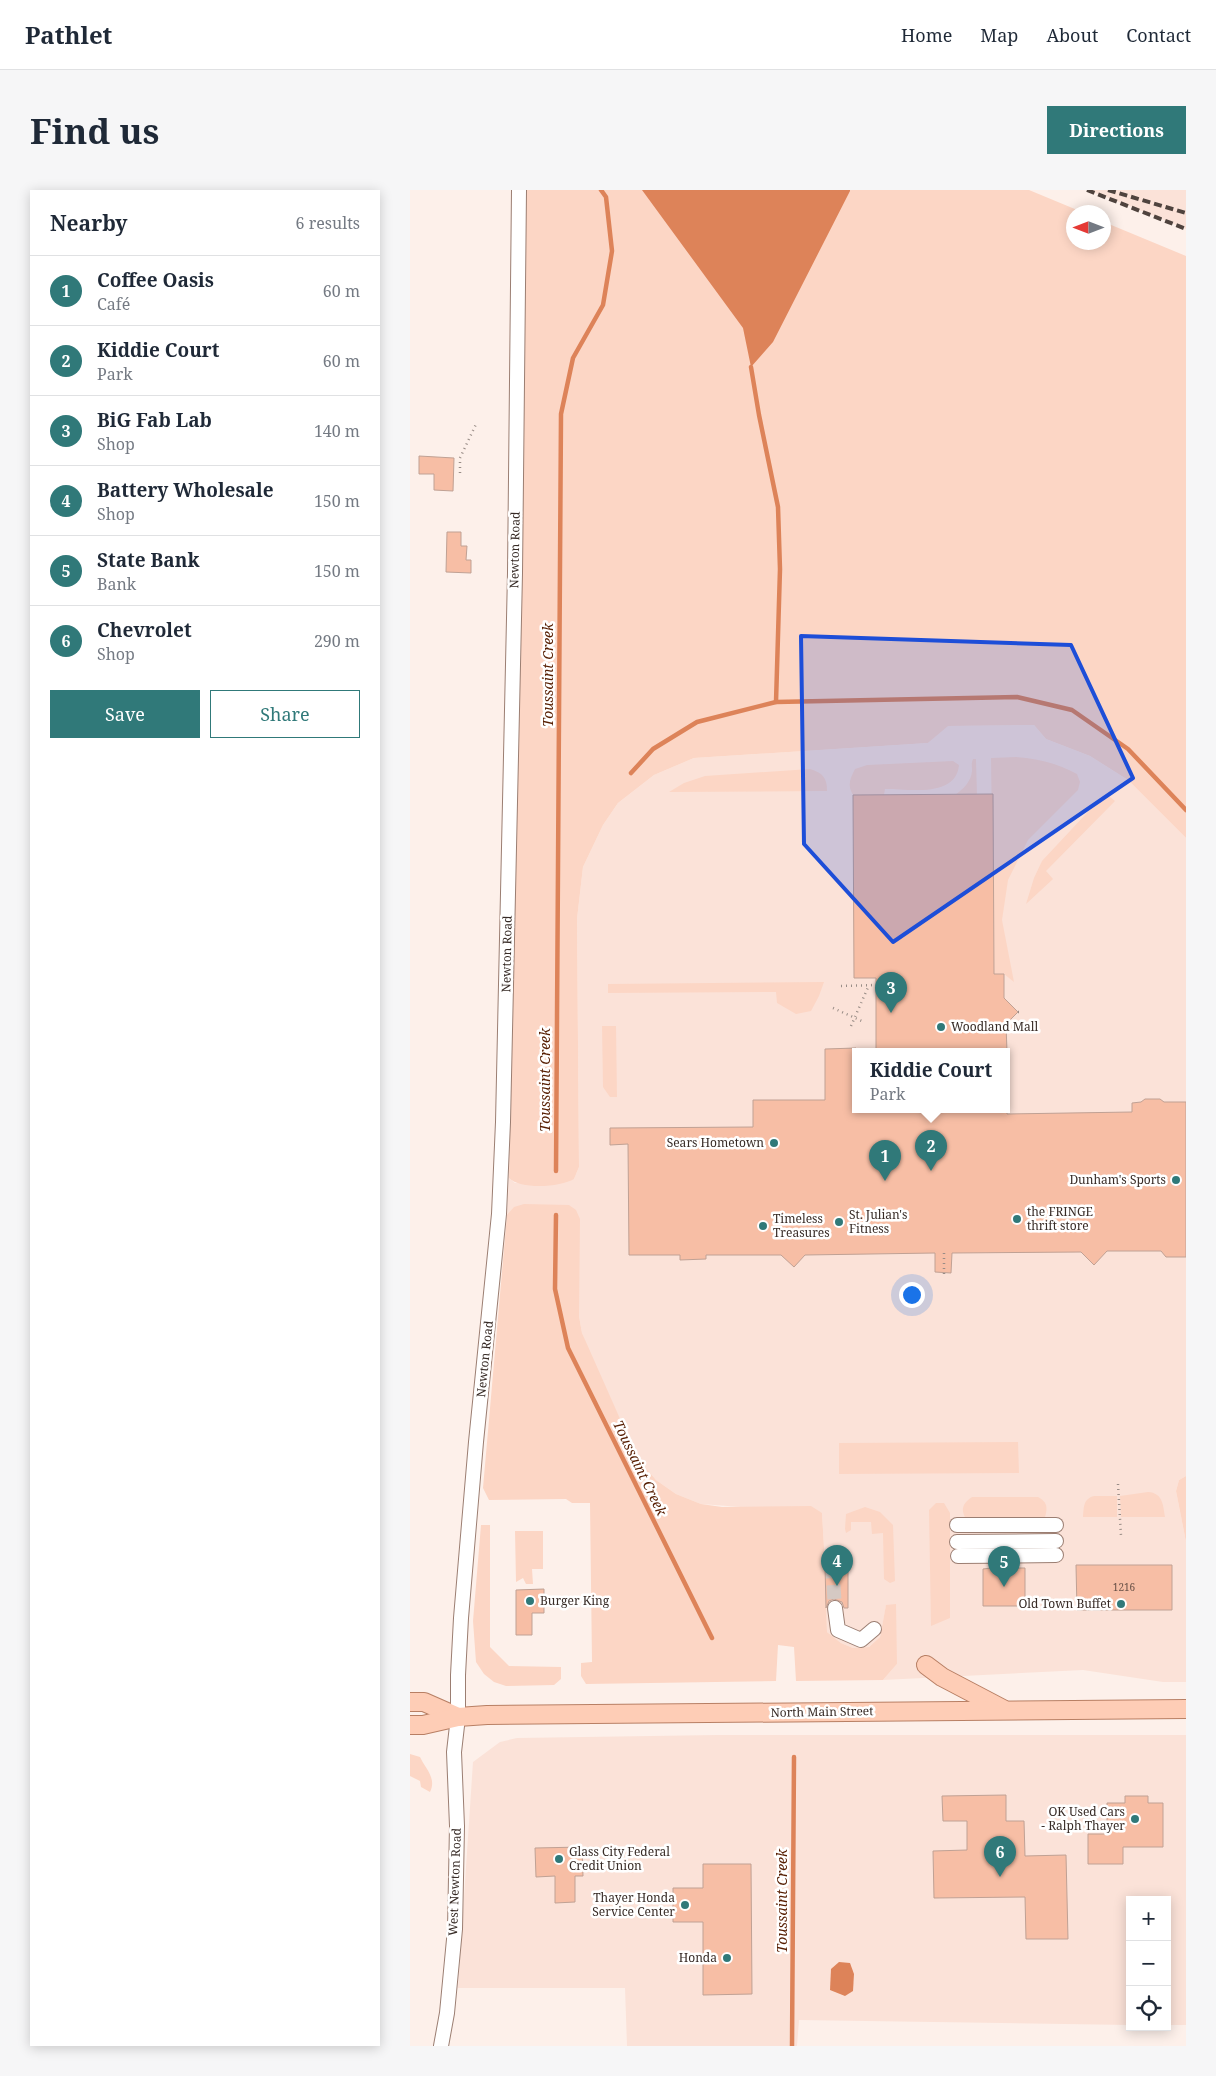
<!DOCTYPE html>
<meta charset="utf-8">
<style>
:root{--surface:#fff;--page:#f6f6f7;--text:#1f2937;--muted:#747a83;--line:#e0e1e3;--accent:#307979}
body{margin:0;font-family:"Noto Serif",serif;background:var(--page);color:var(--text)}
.controls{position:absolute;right:15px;bottom:15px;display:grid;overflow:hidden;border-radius:0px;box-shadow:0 2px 12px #0003}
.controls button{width:45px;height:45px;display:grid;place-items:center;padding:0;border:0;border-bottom:1px solid var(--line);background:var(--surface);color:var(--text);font:25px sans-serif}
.compass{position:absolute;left:656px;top:15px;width:45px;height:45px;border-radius:50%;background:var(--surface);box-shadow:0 2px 12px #0003;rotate:270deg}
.you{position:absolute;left:501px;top:1104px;width:18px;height:18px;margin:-12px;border:4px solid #fff;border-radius:50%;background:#1a73e8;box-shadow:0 0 0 8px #1a73e833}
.badge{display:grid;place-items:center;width:32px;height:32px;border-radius:50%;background:var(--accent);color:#fff;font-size:16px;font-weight:700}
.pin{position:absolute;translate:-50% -41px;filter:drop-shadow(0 1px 2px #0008)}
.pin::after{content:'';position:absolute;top:26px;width:18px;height:15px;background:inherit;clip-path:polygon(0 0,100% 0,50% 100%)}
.popup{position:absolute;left:442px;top:858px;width:158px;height:65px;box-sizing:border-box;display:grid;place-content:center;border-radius:0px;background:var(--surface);filter:drop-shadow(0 1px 4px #0005);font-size:16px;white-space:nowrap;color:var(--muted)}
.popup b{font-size:19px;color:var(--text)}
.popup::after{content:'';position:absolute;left:50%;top:100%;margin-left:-10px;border:10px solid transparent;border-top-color:var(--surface)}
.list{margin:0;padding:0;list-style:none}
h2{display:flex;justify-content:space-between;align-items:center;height:65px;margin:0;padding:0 20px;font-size:21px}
h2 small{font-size:16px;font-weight:400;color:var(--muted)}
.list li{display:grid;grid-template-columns:32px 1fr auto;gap:15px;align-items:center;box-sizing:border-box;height:70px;padding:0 20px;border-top:1px solid var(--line)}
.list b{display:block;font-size:19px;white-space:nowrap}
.list p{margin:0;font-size:16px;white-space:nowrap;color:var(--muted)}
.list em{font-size:16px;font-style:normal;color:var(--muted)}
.actions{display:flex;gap:10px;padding:15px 20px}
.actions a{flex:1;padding:11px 0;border:1px solid var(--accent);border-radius:0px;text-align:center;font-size:18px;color:var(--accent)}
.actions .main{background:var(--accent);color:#fff}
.icon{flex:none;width:28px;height:28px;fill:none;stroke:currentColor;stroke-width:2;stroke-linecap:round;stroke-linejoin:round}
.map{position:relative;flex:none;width:776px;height:1856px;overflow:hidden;border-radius:0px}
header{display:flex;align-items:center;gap:30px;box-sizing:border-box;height:70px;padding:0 25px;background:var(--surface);border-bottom:1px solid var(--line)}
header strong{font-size:24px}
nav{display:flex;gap:28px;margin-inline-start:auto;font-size:18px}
.intro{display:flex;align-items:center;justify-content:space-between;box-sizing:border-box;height:120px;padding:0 30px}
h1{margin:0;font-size:35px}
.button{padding:12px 22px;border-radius:0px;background:var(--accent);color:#fff;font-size:18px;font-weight:700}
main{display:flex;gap:30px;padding:0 30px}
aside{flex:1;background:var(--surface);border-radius:0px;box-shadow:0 2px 12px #0003}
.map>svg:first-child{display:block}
.built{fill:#fbe2d8;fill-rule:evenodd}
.green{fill:#fcd6c5}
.water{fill:#dd8359}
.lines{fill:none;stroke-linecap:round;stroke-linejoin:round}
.stream{stroke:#dd8359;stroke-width:4.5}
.building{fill:#f7bea5;stroke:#c0a194}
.minor-tunnel{stroke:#d5c9c3;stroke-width:14;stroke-dasharray:14 7;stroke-linecap:butt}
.minor-casing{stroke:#9b7e72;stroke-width:16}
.major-casing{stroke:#b87f64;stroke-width:20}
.path{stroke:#998d87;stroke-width:2.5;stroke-dasharray:1 4;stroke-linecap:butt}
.minor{stroke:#fff;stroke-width:14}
.major{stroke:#fecdb6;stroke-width:18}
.rail{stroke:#4f433e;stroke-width:4;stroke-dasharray:8 4;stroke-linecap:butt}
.marked{fill:#1d4ed8;fill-opacity:0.2;stroke:#1d4ed8;stroke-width:4;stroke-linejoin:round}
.poi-dot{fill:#307979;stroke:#fff;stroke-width:2}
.labels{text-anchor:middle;stroke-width:5;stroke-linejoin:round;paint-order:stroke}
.number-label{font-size:10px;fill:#675046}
.street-label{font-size:12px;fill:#372b26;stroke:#fff}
.poi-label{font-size:12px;fill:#372b26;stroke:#fff;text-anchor:start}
.water-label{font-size:14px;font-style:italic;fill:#561d00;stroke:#fff}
</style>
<header>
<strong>Pathlet</strong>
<nav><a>Home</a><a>Map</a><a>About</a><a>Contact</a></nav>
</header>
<div class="intro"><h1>Find us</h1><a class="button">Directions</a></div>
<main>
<aside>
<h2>Nearby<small>6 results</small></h2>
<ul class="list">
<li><span class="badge">1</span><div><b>Coffee Oasis</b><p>Café</p></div><em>60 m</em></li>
<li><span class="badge">2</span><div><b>Kiddie Court</b><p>Park</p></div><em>60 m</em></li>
<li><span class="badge">3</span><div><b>BiG Fab Lab</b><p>Shop</p></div><em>140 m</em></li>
<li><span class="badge">4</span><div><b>Battery Wholesale</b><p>Shop</p></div><em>150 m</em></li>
<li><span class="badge">5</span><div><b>State Bank</b><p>Bank</p></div><em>150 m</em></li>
<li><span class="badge">6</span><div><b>Chevrolet</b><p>Shop</p></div><em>290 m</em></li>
</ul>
<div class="actions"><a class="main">Save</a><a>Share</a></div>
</aside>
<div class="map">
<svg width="776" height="1856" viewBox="0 0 776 1856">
<rect width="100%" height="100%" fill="#fdf0ea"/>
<g class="built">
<path d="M677,0H776V39L717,15Z"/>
<path d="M624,535L636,549L680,566L718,590L776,648V1286L769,1290L766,1301L776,1352V1492H753L673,1480L473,1490L487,1474L476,1416L470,1447L459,1457L443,1458L431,1453L417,1442L415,1374L412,1323L291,1314L266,1304L246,1290L227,1267L177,1157L172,1143L169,1126L97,1025L99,988L105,993L164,989L169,977L167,729L173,677L193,635L208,613L244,585L284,568L518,553L537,536ZM446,862H596V920H446Z"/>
<path d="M307,1545H776V1835H757V1710H720V1835L389,1830L387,1856H217L215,1798H48L63,1572L90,1552L107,1548Z"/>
</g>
<g class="green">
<path d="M115,0H619L672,22H664V52H694V32L776,66V648L718,590L680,566L636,549L624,535L538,536L518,553L284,568L244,585L208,613L193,635L173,677L167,729L169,977L164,989C151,997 111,1000 99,988Z"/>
<path d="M606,567C629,569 647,573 667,584L670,592L668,600L618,650L598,690L592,730L604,792L594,784H584L581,568Z"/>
<path d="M563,569H566L567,605H545C553,599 561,592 562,581C562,577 561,573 563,569Z"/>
<path d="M543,571L549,575C546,608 499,599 475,599L474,605H443C437,595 440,589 445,579L457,575Z"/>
<path d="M400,579C413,583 417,588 417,601L259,602L274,593L295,586Z"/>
<path d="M695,607H700L705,611L636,681L643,689L616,714L624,688L632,671L689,610Z"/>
<path d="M414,792L409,806L401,821L386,824L367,813L366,802L198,803V794Z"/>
<path d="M192,836H206L207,907H200L193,897Z"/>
<path d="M114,1014L159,1015L166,1020L170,1029L169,1126L172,1143L227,1267L246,1290L266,1304L291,1314L312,1317L401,1316L412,1323L415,1374L417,1442L431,1453L443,1458L459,1457L470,1447L476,1415L486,1414L487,1474L473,1490L386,1491L384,1457L368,1455L366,1491L176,1494L171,1486V1473L182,1472L180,1313H162L156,1309L79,1310L73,1298L97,1025L104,1017Z"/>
<path d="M608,1252L609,1283L429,1284V1253Z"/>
<path d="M776,1286V1352L766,1301L769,1290Z"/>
<path d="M738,1302C753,1303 753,1315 755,1327H711L710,1306Z"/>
<path d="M684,1306H707V1327H673C674,1317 673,1309 684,1306Z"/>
<path d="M562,1307H628C637,1312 638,1317 635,1327L630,1331L556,1329C550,1319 553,1313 562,1307Z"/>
<path d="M526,1313H534L540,1323V1428L521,1436L519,1320Z"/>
<path d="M455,1317L470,1322L483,1335L485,1391L480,1393L474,1389L473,1343L462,1344L461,1332H441V1340L436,1343L435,1339L436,1324Z"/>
<path d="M71,1335H80V1457L99,1476L151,1477V1489L144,1495L96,1496L84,1492L74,1484L66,1472L63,1431Z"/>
<path d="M105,1341H133V1379H122L123,1394H116L113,1388L106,1392Z"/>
<path d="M0,1564L10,1567C15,1578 27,1588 20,1602L11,1597L10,1591L0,1586Z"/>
</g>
<g class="water">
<path d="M232,0H440V1L363,152L341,177L333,138Z"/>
<path d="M429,1772L440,1773L444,1784L443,1801L435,1806L420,1800L421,1779Z"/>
</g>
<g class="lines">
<g class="stream">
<path d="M341,177L349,225L368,317L370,379L366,512"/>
<path d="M221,583L243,559L287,532L366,512L607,507L662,520L718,559L776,620"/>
<path d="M146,981L151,224L163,168L193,115L202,61L196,7L191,0"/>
<path d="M146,1025L145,1099L158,1158L302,1448"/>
<path d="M382,1856L384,1567"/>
</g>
</g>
<g class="building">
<path d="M9,266L44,268L43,301L24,300V284H9Z"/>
<path d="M37,342H51V356H57L56,370H61V383L36,382Z"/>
<path d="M583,604L584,784H594V808L608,822L596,834L597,862H466V788H444L443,605Z"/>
<path d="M446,858V920H597V924L722,922V913L731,912L735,909H750L754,912H776V1067H756L751,1061H697L684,1075L671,1062L542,1063L541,1083L525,1082V1063L395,1065L384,1077L371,1065H296V1069L270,1070V1065H219L218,954L200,955V938L343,937V910H415V859Z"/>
<path d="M415,1374H438V1418H434L432,1412L424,1409L419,1411L416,1418Z"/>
<path d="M581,1374H603V1378H615V1416H573V1379L581,1378Z"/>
<path d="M666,1375H762V1420H667Z"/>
<path d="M134,1399V1423H122V1445H106V1400Z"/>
<path d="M596,1605V1631H614L615,1666L656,1665L658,1749H616L615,1707L524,1708L523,1661L557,1660V1631H533L532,1606Z"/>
<path d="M715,1606H738V1613H753V1657H713V1674H678V1644H697V1613H715Z"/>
<path d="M172,1657L173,1686H165V1712L145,1713V1686L126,1687L125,1658Z"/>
<path d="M293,1674H341L342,1804L293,1805V1732H263V1698H293Z"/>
</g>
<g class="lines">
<path class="minor-tunnel" d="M422,1374L425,1418"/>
<g class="minor-casing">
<g id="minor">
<path d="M547,1335H646"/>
<path d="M547,1352L646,1351"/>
<path d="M548,1366L646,1365"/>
<path d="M425,1418L428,1440L451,1450L464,1439"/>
<path d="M31,1856L37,1823L45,1739L47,1636L44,1562L48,1527V1485L51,1428L66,1252L89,1024L93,932L105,383L109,0"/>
</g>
</g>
<g class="major-casing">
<g id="major">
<path d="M516,1475L532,1487L593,1519"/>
<path d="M0,1512H14L48,1527"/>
<path d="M0,1535H13L48,1527L77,1525L776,1519"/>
</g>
</g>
<g class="path">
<path d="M50,283V268L67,232"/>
<path d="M431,796L466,795"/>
<path d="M423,818L454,832"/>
<path d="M608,822H611"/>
<path d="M441,836L459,795"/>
<path d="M534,1063V1084"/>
<path d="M708,1294L711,1346"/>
</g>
<use href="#minor" class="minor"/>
<use href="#major" class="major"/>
<g class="rail">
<path d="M677,0L776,39"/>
<path d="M698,0L776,23"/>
</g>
</g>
<path class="marked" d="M391,446L661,455L723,588L483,752L394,654Z"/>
<g class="poi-dot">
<circle cx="531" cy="837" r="5"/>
<circle cx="364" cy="953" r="5"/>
<circle cx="766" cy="990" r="5"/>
<circle cx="607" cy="1029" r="5"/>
<circle cx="429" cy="1032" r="5"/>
<circle cx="353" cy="1036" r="5"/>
<circle cx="120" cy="1411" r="5"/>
<circle cx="711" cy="1414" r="5"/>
<circle cx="725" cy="1629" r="5"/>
<circle cx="149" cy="1669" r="5"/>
<circle cx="275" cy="1715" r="5"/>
<circle cx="317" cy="1768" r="5"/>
</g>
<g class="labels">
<g class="number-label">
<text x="714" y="1401">1216</text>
</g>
<g class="street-label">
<text transform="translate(105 360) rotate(-89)" y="4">Newton Road</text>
<text transform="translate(97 764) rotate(-89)" y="4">Newton Road</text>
<text transform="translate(75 1169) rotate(-84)" y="4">Newton Road</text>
<text transform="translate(412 1522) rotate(-1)" y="4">North Main Street</text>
<text transform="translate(45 1692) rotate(-88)" y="4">West Newton Road</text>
</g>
<g class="poi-label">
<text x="541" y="841">Woodland Mall</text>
<text x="354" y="957" text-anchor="end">Sears Hometown</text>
<text x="756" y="994" text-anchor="end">Dunham's Sports</text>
<text x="617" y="1026">the FRINGE<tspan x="617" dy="14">thrift store</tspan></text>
<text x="439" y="1029">St. Julian's<tspan x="439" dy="14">Fitness</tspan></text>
<text x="363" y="1033">Timeless<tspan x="363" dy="14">Treasures</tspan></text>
<text x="130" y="1415">Burger King</text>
<text x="701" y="1418" text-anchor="end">Old Town Buffet</text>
<text x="715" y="1626" text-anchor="end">OK Used Cars<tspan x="715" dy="14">- Ralph Thayer</tspan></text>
<text x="159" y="1666">Glass City Federal<tspan x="159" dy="14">Credit Union</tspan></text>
<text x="265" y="1712" text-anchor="end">Thayer Honda<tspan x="265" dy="14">Service Center</tspan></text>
<text x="307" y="1772" text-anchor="end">Honda</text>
</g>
<g class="water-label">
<text transform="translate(138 485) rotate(-90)" y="5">Toussaint Creek</text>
<text transform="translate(135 890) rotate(-90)" y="5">Toussaint Creek</text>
<text transform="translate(230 1278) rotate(64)" y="5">Toussaint Creek</text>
<text transform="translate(372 1711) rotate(-90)" y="5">Toussaint Creek</text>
</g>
</g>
</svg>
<div class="controls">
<button>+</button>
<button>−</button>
<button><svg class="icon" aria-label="locate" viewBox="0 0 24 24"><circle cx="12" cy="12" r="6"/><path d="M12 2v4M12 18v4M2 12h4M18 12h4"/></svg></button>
</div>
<svg class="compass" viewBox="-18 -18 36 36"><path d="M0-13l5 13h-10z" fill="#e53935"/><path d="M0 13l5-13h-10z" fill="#747a83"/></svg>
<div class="you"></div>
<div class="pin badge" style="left:475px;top:991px">1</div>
<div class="pin badge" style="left:521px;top:981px">2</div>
<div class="popup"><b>Kiddie Court</b>Park</div>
<div class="pin badge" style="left:481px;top:823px">3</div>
<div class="pin badge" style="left:427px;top:1396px">4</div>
<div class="pin badge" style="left:594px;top:1397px">5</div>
<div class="pin badge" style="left:590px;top:1687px">6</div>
</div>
</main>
